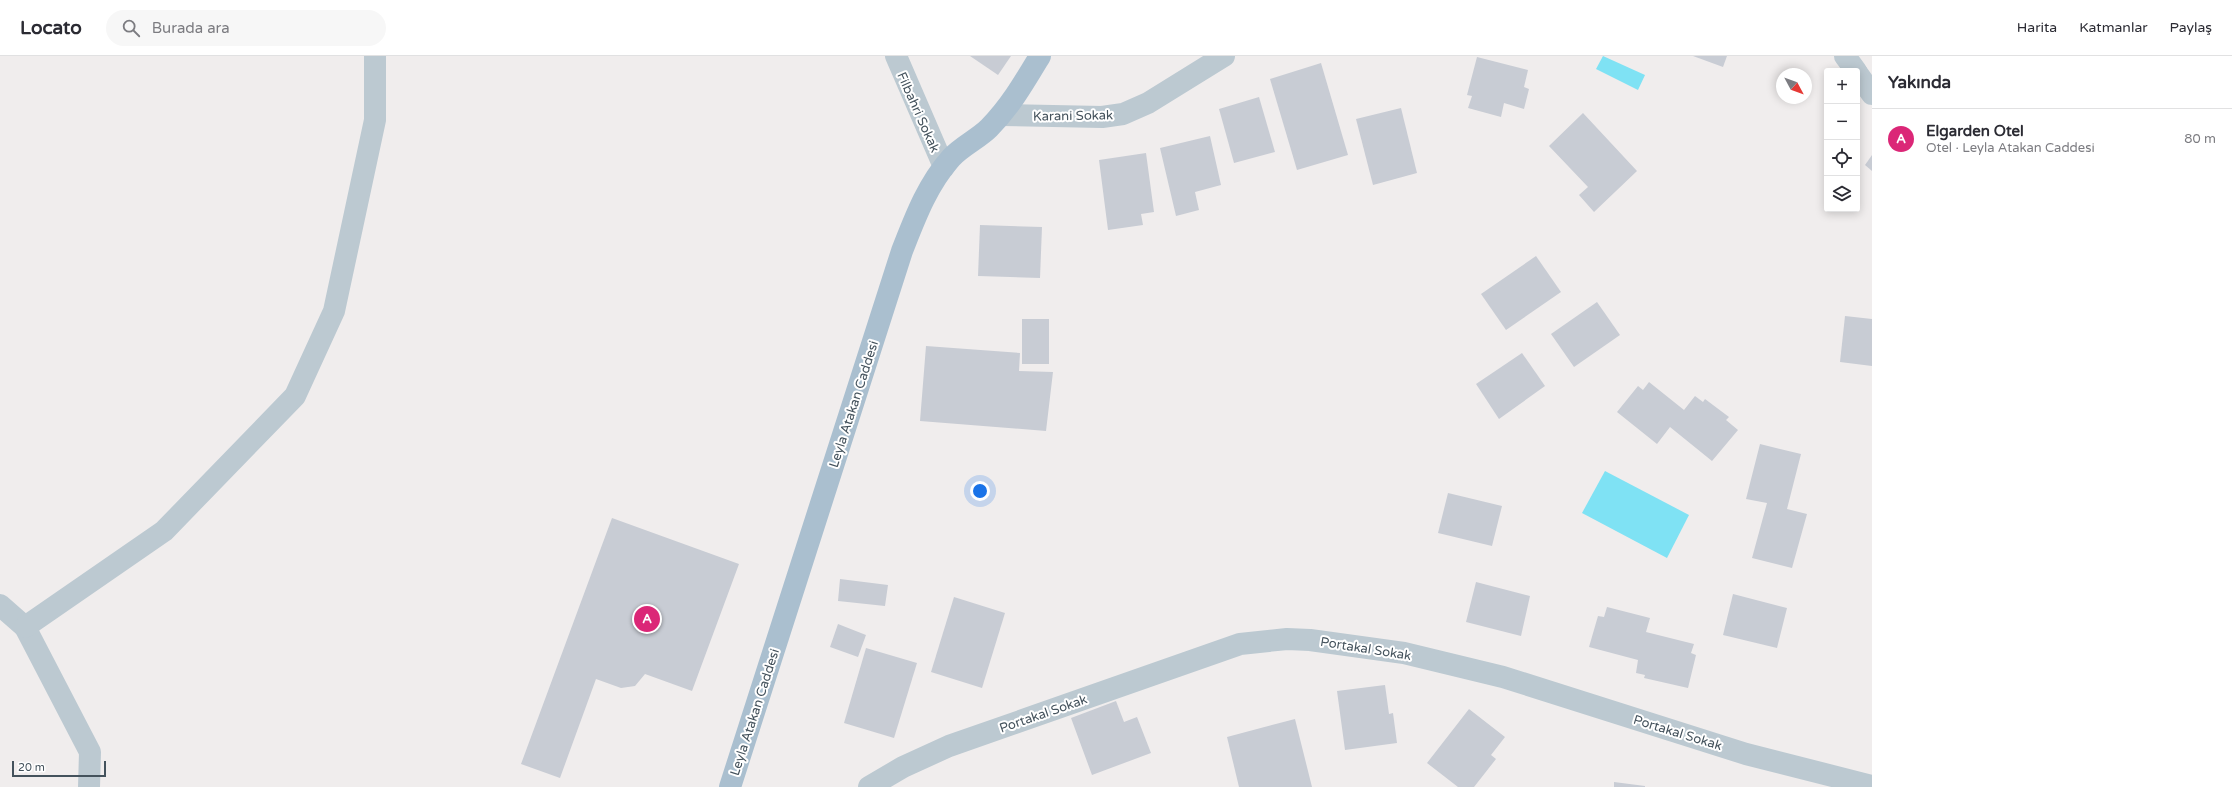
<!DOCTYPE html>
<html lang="tr">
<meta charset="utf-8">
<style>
:root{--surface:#fff;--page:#f7f7f7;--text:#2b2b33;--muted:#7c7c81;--line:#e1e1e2;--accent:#db2777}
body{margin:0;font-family:"Varela Round",sans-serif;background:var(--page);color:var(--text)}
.controls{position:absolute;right:12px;top:12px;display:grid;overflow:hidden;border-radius:4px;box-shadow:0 2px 10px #0003}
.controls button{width:36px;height:36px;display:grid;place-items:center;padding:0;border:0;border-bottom:1px solid var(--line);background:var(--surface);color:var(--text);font:20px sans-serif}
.compass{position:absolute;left:1776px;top:12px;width:36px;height:36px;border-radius:50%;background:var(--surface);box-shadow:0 2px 10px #0003;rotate:131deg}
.scale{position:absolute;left:12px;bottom:10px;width:94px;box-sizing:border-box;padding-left:4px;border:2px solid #44525c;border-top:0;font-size:11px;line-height:14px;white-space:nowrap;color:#44525c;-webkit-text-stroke:3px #fff;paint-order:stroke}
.you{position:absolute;left:980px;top:435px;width:14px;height:14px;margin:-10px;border:3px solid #fff;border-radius:50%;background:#1a73e8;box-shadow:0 0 0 6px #1a73e833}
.badge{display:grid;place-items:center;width:26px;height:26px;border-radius:50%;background:var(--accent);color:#fff;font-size:13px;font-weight:700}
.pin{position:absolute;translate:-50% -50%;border:2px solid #fff;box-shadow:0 1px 4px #0006}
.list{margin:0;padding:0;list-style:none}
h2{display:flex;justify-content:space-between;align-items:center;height:52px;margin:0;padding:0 16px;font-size:17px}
h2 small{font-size:13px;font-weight:400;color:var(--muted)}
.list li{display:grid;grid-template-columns:26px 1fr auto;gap:12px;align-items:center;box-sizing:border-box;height:60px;padding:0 16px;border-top:1px solid var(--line)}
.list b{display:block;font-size:15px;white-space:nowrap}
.list p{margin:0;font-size:13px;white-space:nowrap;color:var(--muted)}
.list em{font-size:13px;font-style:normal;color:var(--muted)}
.icon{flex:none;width:22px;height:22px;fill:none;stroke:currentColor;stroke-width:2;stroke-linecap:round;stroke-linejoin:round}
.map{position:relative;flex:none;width:1872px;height:731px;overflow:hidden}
header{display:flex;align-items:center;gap:24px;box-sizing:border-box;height:56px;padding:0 20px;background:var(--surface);border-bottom:1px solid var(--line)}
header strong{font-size:19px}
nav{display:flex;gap:22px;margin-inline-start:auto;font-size:14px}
.search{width:280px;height:36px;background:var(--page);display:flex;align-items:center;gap:10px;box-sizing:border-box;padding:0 14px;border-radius:22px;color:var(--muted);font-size:15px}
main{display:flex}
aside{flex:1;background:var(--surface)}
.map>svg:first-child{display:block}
.water{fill:#7fe2f4}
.building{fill:#c8ccd4}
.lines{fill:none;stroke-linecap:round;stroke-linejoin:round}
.minor{stroke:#bcc9d1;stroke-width:22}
.primary{stroke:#aabfcf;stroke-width:22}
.labels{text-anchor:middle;stroke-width:4;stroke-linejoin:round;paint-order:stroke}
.street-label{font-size:13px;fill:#44525c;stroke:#fff}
</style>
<header>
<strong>Locato</strong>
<div class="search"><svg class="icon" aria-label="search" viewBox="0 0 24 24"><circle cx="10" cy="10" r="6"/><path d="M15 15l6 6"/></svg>Burada ara</div>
<nav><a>Harita</a><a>Katmanlar</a><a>Paylaş</a></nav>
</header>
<main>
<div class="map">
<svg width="1872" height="731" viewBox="0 0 1872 731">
<rect width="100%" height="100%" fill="#f0eded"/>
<g class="water">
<path d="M1603,0L1645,19L1638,34L1596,13Z"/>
<path d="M1605,415L1689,459L1667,502L1582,457Z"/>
</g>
<g class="building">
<path d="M970,0H1011L998,19Z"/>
<path d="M1693,0H1727L1723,11Z"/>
<path d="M1477,1L1528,14L1524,31L1529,33L1524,53L1504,47L1501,61L1468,52L1472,40L1467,39Z"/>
<path d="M1321,7L1348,99L1297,114L1270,23Z"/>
<path d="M1259,41L1275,96L1234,107L1219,53Z"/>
<path d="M1401,52L1417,117L1373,129L1356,63Z"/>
<path d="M1583,57L1637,115L1594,156L1579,139L1588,131L1549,90Z"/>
<path d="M1210,80L1221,129L1195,136L1199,154L1176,160L1160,92Z"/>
<path d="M1146,97L1154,156L1141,158L1143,169L1108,174L1099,104Z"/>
<path d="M1872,99V115L1865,109Z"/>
<path d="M980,169L1042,171L1040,222L978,220Z"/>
<path d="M1536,200L1561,236L1506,274L1481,238Z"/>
<path d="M1597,246L1620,279L1574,311L1551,278Z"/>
<path d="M1845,260L1872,263V310L1840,306Z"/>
<rect x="1022" y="263" width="27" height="45"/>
<path d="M926,290L1020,297L1019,315L1053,316L1046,375L920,365Z"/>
<path d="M1522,297L1545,330L1499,363L1476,328Z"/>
<path d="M1649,326L1684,354L1695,340L1703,346L1705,343L1729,361L1726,364L1738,374L1712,405L1670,371L1657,388L1617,356L1638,330L1643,334Z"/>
<path d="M1760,388L1801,398L1787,453L1807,458L1792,512L1752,502L1767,447L1746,443Z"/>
<path d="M1448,437L1502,450L1492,490L1438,477Z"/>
<path d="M612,462L739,508L692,635L645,618L635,630L621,632L596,623L560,722L521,708Z"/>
<path d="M840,523L888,529L885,550L838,545Z"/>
<path d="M1476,526L1530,540L1521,580L1466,566Z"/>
<path d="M1733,538L1787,552L1777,592L1723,579Z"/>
<path d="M954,541L1005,557L982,632L931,616Z"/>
<path d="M1607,551L1650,562L1646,576L1694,588L1691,597L1696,599L1688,632L1644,622L1645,619L1636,617L1638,604L1589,591L1598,560L1604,561Z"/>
<path d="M838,568L866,579L858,601L830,591Z"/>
<path d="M866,592L917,607L894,682L844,667Z"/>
<path d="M1385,629L1389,658L1393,657L1397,687L1345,694L1337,635Z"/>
<path d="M1116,645L1124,666L1137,661L1151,697L1092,719L1071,662Z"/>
<path d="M1469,653L1505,681L1491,699L1496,703L1474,731H1458L1427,707Z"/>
<path d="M1295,663L1312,731H1239L1227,681Z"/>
<path d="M1614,726L1645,730V731H1614Z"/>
</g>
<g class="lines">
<g class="minor">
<path d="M896,0L944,111"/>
<path d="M1845,0L1856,15"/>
<path d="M1857,17L1872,38"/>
<path d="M1001,59L1102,61L1123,58L1148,47L1224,0"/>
<path d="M0,549L25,571L90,696L89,731"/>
<path d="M25,571L164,475L295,340L334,255L375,64V0"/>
<path d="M869,731L903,711L949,690L1240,588L1287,583L1310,584L1404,597L1503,621L1746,698L1872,730"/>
</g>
<path class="primary" d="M730,731L902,195C915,162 927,129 951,102C962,90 978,83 989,72C1010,51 1025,25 1040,0"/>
</g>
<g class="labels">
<g class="street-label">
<text transform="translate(919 56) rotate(66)" y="5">Filbahri Sokak</text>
<text transform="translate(1073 59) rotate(-1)" y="5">Karani Sokak</text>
<text transform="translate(853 348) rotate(-72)" y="5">Leyla Atakan Caddesi</text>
<text transform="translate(1366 592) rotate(9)" y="5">Portakal Sokak</text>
<text transform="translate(754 656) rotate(-72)" y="5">Leyla Atakan Caddesi</text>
<text transform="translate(1043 657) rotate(-19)" y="5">Portakal Sokak</text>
<text transform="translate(1678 676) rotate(17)" y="5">Portakal Sokak</text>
</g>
</g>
</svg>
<div class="controls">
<button>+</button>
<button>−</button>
<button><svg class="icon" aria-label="locate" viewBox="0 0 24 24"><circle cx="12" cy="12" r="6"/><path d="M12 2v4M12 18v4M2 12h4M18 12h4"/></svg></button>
<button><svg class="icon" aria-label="layers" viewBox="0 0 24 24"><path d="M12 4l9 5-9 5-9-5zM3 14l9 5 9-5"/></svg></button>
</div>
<svg class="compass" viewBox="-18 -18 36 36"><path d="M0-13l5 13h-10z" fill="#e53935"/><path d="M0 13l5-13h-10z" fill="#7c7c81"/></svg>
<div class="scale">20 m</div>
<div class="you"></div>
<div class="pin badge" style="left:647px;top:563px">A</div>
</div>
<aside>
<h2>Yakında<small></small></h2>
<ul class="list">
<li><span class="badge">A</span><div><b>Elgarden Otel</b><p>Otel · Leyla Atakan Caddesi</p></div><em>80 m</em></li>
</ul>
</aside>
</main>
